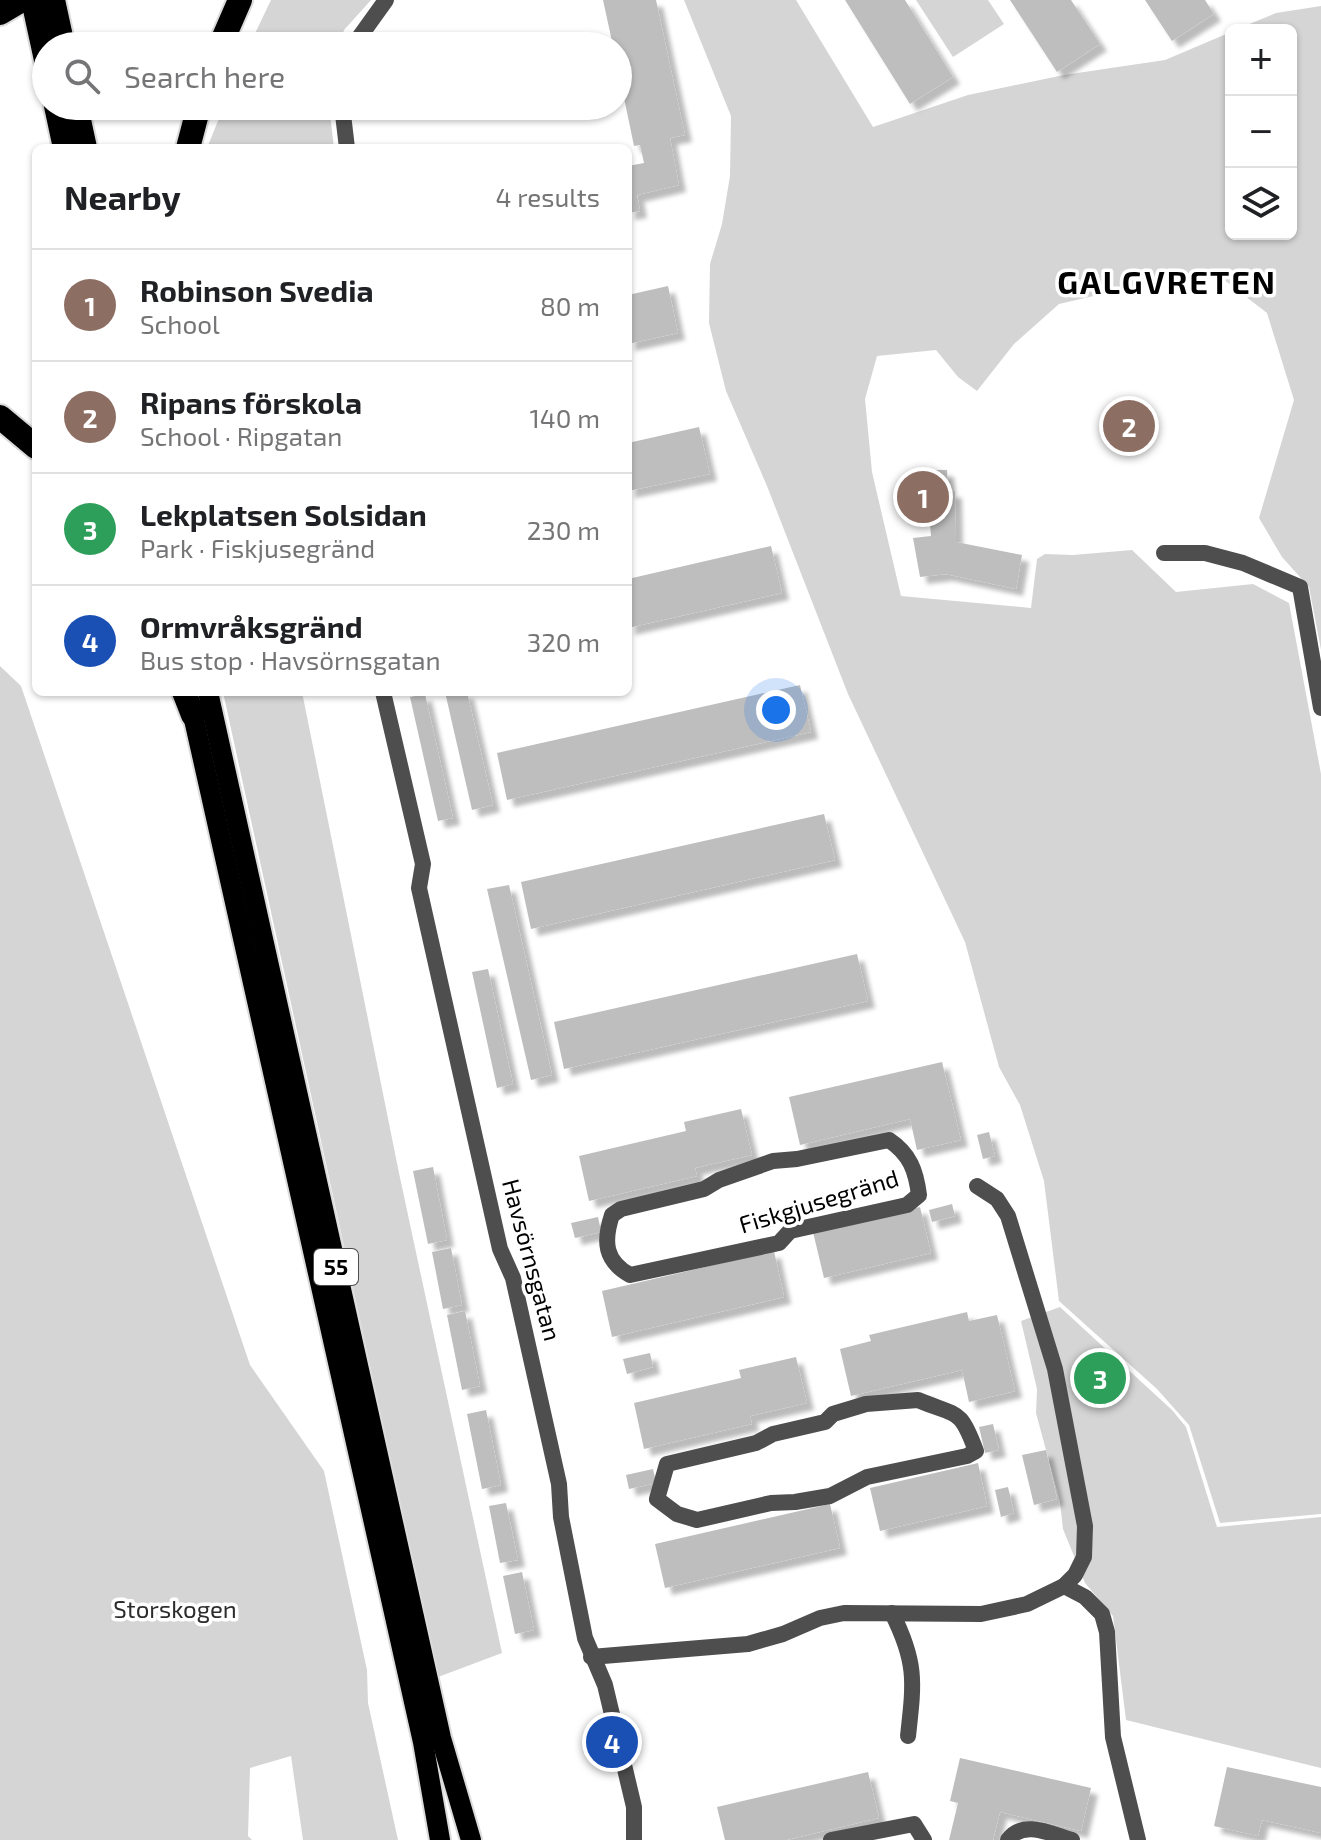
<!DOCTYPE html>
<meta charset="utf-8">
<style>
:root{--surface:#fff;--page:#f6f6f6;--text:#202124;--muted:#757577;--line:#e0e0e0;--accent:#0f766e}
body{margin:0;font-family:"Exo 2",sans-serif;background:var(--page);color:var(--text)}
.controls{position:absolute;right:24px;top:24px;display:grid;overflow:hidden;border-radius:12px;box-shadow:0 2px 6px #0004}
.controls button{width:72px;height:72px;display:grid;place-items:center;padding:0;border:0;border-bottom:2px solid var(--line);background:var(--surface);color:var(--text);font:40px sans-serif}
.you{position:absolute;left:776px;top:710px;width:28px;height:28px;margin:-20px;border:6px solid #fff;border-radius:50%;background:#1a73e8;box-shadow:0 0 0 12px #1a73e833}
.badge{display:grid;place-items:center;width:52px;height:52px;border-radius:50%;background:var(--accent);color:#fff;font-size:26px;font-weight:700}
.pin{position:absolute;translate:-50% -50%;border:4px solid #fff;box-shadow:0 2px 8px #0006}
.list{margin:0;padding:0;list-style:none}
h2{display:flex;justify-content:space-between;align-items:center;height:104px;margin:0;padding:0 32px;font-size:34px}
h2 small{font-size:26px;font-weight:400;color:var(--muted)}
.list li{display:grid;grid-template-columns:52px 1fr auto;gap:24px;align-items:center;box-sizing:border-box;height:112px;padding:0 32px;border-top:2px solid var(--line)}
.list b{display:block;font-size:30px;white-space:nowrap}
.list p{margin:0;font-size:26px;white-space:nowrap;color:var(--muted)}
.list em{font-size:26px;font-style:normal;color:var(--muted)}
.icon{flex:none;width:44px;height:44px;fill:none;stroke:currentColor;stroke-width:2;stroke-linecap:round;stroke-linejoin:round}
.map{position:relative;flex:none;width:1321px;height:1840px;overflow:hidden}
.search{position:absolute;background:var(--surface);box-shadow:0 2px 6px #0004;left:32px;top:32px;width:600px;height:88px;display:flex;align-items:center;gap:20px;box-sizing:border-box;padding:0 28px;border-radius:44px;color:var(--muted);font-size:30px}
.panel{position:absolute;background:var(--surface);box-shadow:0 2px 6px #0004;left:32px;top:144px;width:600px;height:552px;border-radius:12px}
.map>svg:first-child{display:block}
.green{fill:#d5d5d5}
.building{fill:#bebebe;filter:url(#shadow)}
.lines{fill:none;stroke-linecap:round;stroke-linejoin:round}
.primary-casing{stroke:#dbdbdb;stroke-width:24}
.motorway-casing{stroke:#dbdbdb;stroke-width:28}
.minor{stroke:#4e4e4e;stroke-width:16}
.primary{stroke:#000;stroke-width:20}
.motorway{stroke:#000;stroke-width:24}
.labels{text-anchor:middle;stroke-width:7;stroke-linejoin:round;paint-order:stroke}
.shield{fill:#fff;stroke:#4c4c4c;stroke-width:2}
.shield-label{font-size:22px;font-weight:bold;fill:#000}
.street-label{font-size:24px;fill:#000;stroke:#fff}
.park-label{font-size:24px;fill:#2c2c2c;stroke:#fff}
.district-label{font-size:32px;font-weight:bold;letter-spacing:2px;fill:#000;stroke:#fff}
</style>
<div class="map">
<svg width="1321" height="1840" viewBox="0 0 1321 1840">
<defs>
<filter id="shadow"><feDropShadow dx="7" dy="7" stdDeviation="2" flood-color="#0004"/></filter>
</defs>
<rect width="100%" height="100%" fill="#fff"/>
<g class="green">
<path d="M271,0H371L344,30L339,46H249Z"/>
<path d="M684,0H796L873,127L968,95L1064,75L1165,60L1231,32V234H1291V30H1235L1276,13L1321,6V650L1309,587L1282,557L1259,518L1294,400L1267,313L1210,269L1059,304L1014,344L977,391L958,377L936,350L877,356L865,399L872,472L901,596L1031,608L1037,559L1045,554L1073,555L1132,550L1176,592L1253,584L1289,603L1321,774V1514L1220,1523L1189,1425L1157,1389L1059,1301L1044,1181L1020,1105L999,1067L965,942L848,694L767,486L726,391L709,323L710,264L722,224L730,176L731,116Z"/>
<path d="M916,0H988L1004,24L953,57Z"/>
<path d="M224,106H329L334,148H207Z"/>
<path d="M0,666L21,686L250,1365L324,1471L367,1670L368,1703L398,1840H303L291,1756L250,1768L248,1836L252,1840H0Z"/>
<path d="M223,692H302L399,1173L502,1653L438,1677Z"/>
<path d="M1060,1307L1172,1410L1186,1427L1217,1527L1321,1517V1768L1126,1720L1113,1616L1085,1583L1063,1529L1060,1502L1036,1413L1037,1389L1021,1321Z"/>
</g>
<g class="building">
<path d="M603,0H656L685,135L670,138L679,185L637,195L640,211L628,213V166L644,163L640,145L634,146L618,69V46H613Z"/>
<path d="M845,0H905L953,77L910,104Z"/>
<path d="M1010,0H1071L1100,44L1057,72Z"/>
<path d="M1145,0H1205L1214,14L1172,41Z"/>
<path d="M668,286L678,333L628,344V295Z"/>
<path d="M699,427L710,474L628,491V443Z"/>
<path d="M922,470H947L948,491H955L956,542L1022,555L1016,589L946,574L920,577L913,538L931,536L928,498H922Z"/>
<path d="M771,546L782,593L628,628V579Z"/>
<path d="M800,685L811,732L507,800L497,753Z"/>
<path d="M445,692H467L493,805L472,810Z"/>
<path d="M425,694L453,818L438,821L410,697Z"/>
<path d="M824,814L835,860L531,929L521,882Z"/>
<path d="M509,885L552,1075L531,1080L487,889Z"/>
<path d="M857,954L868,1001L564,1069L554,1022Z"/>
<path d="M488,969L513,1084L497,1088L472,972Z"/>
<path d="M942,1062L961,1140L917,1150L910,1119L800,1145L789,1097Z"/>
<path d="M741,1109L752,1155L695,1168L697,1176L589,1201L579,1156L686,1131L684,1122Z"/>
<path d="M989,1132L995,1156L983,1159L977,1135Z"/>
<path d="M433,1167L447,1240L428,1244L413,1171Z"/>
<path d="M952,1204L955,1216L932,1222L929,1210Z"/>
<path d="M920,1207L931,1253L824,1278L813,1232Z"/>
<path d="M598,1217L601,1232L575,1238L571,1223Z"/>
<path d="M451,1248L462,1305L443,1309L432,1252Z"/>
<path d="M774,1251L784,1297L612,1337L602,1291Z"/>
<path d="M465,1311L480,1386L462,1390L447,1315Z"/>
<path d="M967,1312L969,1321L997,1315L1015,1391L969,1402L962,1370L851,1396L840,1349L871,1341L869,1335Z"/>
<path d="M650,1353L653,1367L627,1374L623,1359Z"/>
<path d="M796,1357L807,1403L750,1416L752,1424L644,1449L634,1403L741,1378L739,1370Z"/>
<path d="M486,1410L501,1485L482,1489L467,1414Z"/>
<path d="M993,1424L999,1450L985,1453L979,1427Z"/>
<path d="M1046,1450L1057,1499L1034,1505L1022,1455Z"/>
<path d="M978,1463L987,1506L880,1531L870,1488Z"/>
<path d="M653,1469L656,1483L629,1489L626,1475Z"/>
<path d="M1008,1487L1014,1513L1001,1517L995,1490Z"/>
<path d="M506,1503L518,1560L500,1563L489,1506Z"/>
<path d="M830,1504L840,1548L665,1588L655,1544Z"/>
<path d="M522,1572L534,1630L515,1634L503,1576Z"/>
<path d="M960,1758L1091,1788L1081,1831L1000,1812L993,1840H949L958,1803L950,1801Z"/>
<path d="M1227,1767L1321,1787V1833L1262,1820L1258,1836L1214,1826Z"/>
<path d="M868,1772L879,1818L786,1840H725L717,1807Z"/>
</g>
<g class="lines">
<g class="primary-casing">
<g id="primary">
<path d="M208,692L441,1738L471,1840"/>
<path d="M193,715L423,1742L440,1840"/>
</g>
</g>
<g class="motorway-casing">
<g id="motorway">
<path d="M33,0L46,60"/>
<path d="M53,0L63,46"/>
<path d="M0,13L22,0"/>
<path d="M220,46L240,0"/>
<path d="M56,106L65,148"/>
<path d="M76,106L85,148"/>
<path d="M188,148L199,106"/>
<path d="M0,417L36,447"/>
<path d="M184,692L193,715"/>
</g>
</g>
<g class="minor">
<path d="M353,46L386,0"/>
<path d="M342,106L347,148"/>
<path d="M1164,553H1205L1243,563L1300,587L1321,708"/>
<path d="M383,692L423,864L419,888L500,1249L513,1278L559,1484L561,1517L585,1638L605,1685L634,1807V1840"/>
<path d="M889,1140C910,1154 916,1171 919,1195L907,1205L790,1231L779,1243L630,1275C605,1261 603,1242 612,1215L621,1209L704,1189L719,1180L773,1161L797,1159Z"/>
<path d="M977,1186L997,1199L1008,1216L1055,1369L1085,1526L1084,1557L1075,1575L1064,1586"/>
<path d="M918,1400C959,1417 960,1408 976,1451L967,1456L867,1477L830,1496L795,1502L771,1503L697,1520L677,1514L657,1499L667,1464L756,1443L773,1434L825,1422L833,1414L866,1404Z"/>
<path d="M892,1613C917,1663 914,1682 908,1736"/>
<path d="M591,1657L748,1644L783,1634L820,1618L844,1613L981,1614L1027,1604L1064,1586L1085,1597L1102,1614L1107,1632L1113,1737L1138,1840"/>
<path d="M831,1840L914,1824L924,1840"/>
<path d="M1008,1840C1023,1819 1051,1834 1072,1840"/>
</g>
<use href="#primary" class="primary"/>
<use href="#motorway" class="motorway"/>
</g>
<g class="labels">
<rect class="shield" x="314" y="1249" width="44" height="36" rx="6"/>
<g class="shield-label">
<text x="336" y="1275">55</text>
</g>
<g class="street-label">
<text transform="translate(819 1202) rotate(-17)" y="8">Fiskgjusegränd</text>
<text transform="translate(531 1260) rotate(75)" y="8">Havsörnsgatan</text>
</g>
<g class="park-label">
<text x="175" y="1618">Storskogen</text>
</g>
<g class="district-label">
<text x="1167" y="294">GALGVRETEN</text>
</g>
</g>
</svg>
<div class="controls">
<button>+</button>
<button>−</button>
<button><svg class="icon" aria-label="layers" viewBox="0 0 24 24"><path d="M12 4l9 5-9 5-9-5zM3 14l9 5 9-5"/></svg></button>
</div>
<div class="you"></div>
<div class="pin badge" style="left:923px;top:497px;background:#8d6e63">1</div>
<div class="pin badge" style="left:1129px;top:426px;background:#8d6e63">2</div>
<div class="pin badge" style="left:1100px;top:1378px;background:#2e9e5b">3</div>
<div class="pin badge" style="left:612px;top:1742px;background:#1a4fb4">4</div>
<div class="search"><svg class="icon" aria-label="search" viewBox="0 0 24 24"><circle cx="10" cy="10" r="6"/><path d="M15 15l6 6"/></svg>Search here</div>
<section class="panel">
<h2>Nearby<small>4 results</small></h2>
<ul class="list">
<li><span class="badge" style="background:#8d6e63">1</span><div><b>Robinson Svedia</b><p>School</p></div><em>80 m</em></li>
<li><span class="badge" style="background:#8d6e63">2</span><div><b>Ripans förskola</b><p>School · Ripgatan</p></div><em>140 m</em></li>
<li><span class="badge" style="background:#2e9e5b">3</span><div><b>Lekplatsen Solsidan</b><p>Park · Fiskjusegränd</p></div><em>230 m</em></li>
<li><span class="badge" style="background:#1a4fb4">4</span><div><b>Ormvråksgränd</b><p>Bus stop · Havsörnsgatan</p></div><em>320 m</em></li>
</ul>
</section>
</div>
